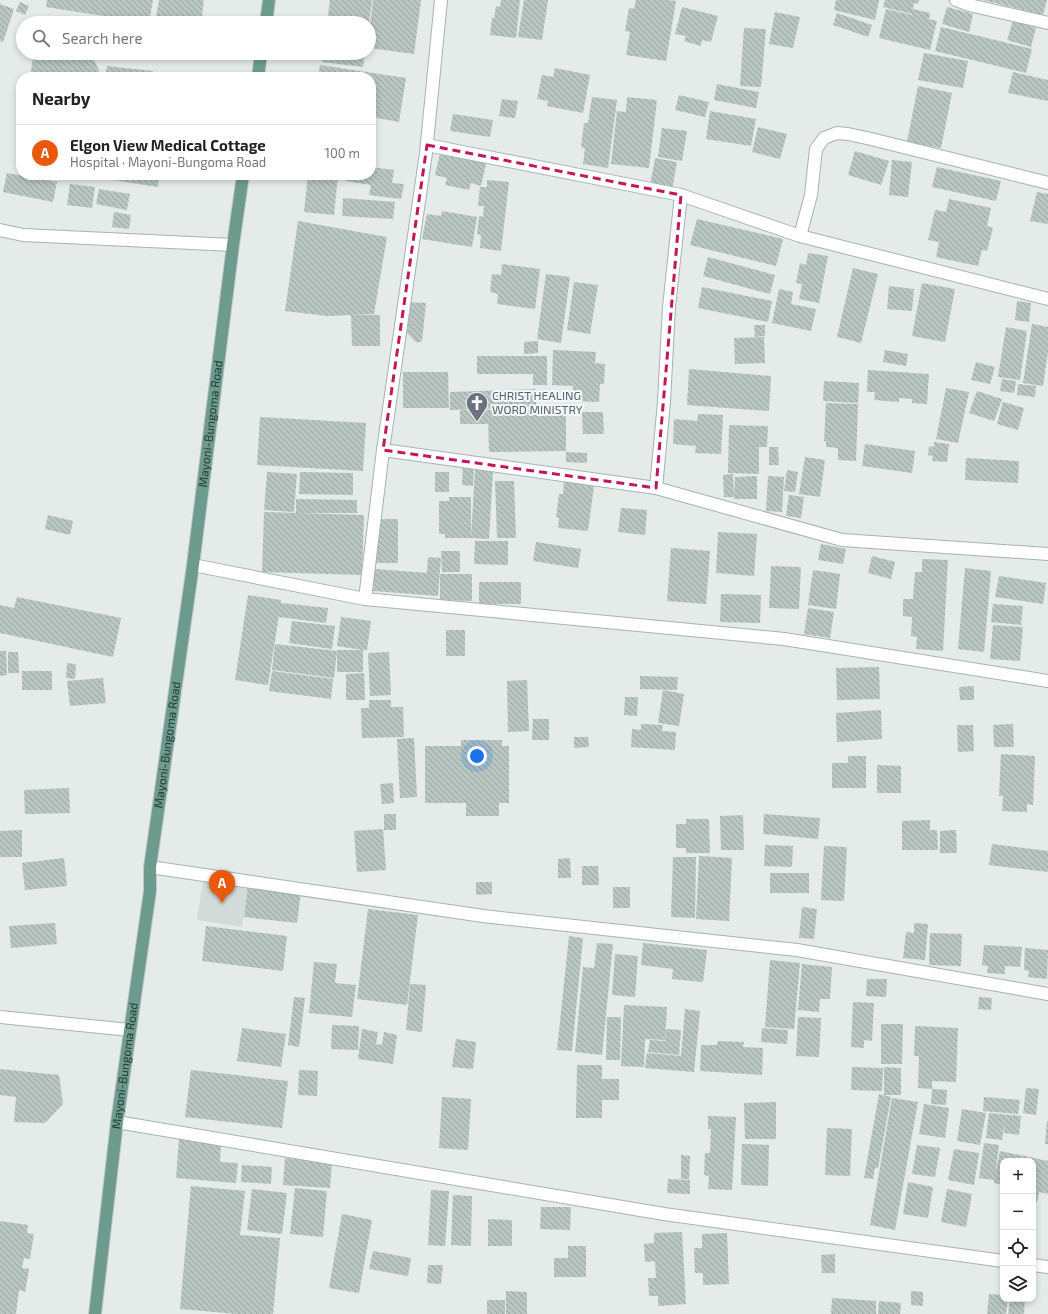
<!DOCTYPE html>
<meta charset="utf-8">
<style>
:root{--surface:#fff;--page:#f2f2f2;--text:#222;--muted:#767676;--line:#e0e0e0;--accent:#ea580c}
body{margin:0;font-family:"Exo 2",sans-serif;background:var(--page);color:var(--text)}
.controls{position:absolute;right:12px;bottom:12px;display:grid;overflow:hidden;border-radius:8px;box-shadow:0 2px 6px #0003}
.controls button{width:36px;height:36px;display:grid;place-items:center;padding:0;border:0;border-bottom:1px solid var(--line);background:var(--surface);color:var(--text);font:20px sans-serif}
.you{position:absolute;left:477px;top:756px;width:14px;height:14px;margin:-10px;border:3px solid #fff;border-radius:50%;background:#1a73e8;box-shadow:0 0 0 6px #1a73e833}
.badge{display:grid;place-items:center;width:26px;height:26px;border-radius:50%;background:var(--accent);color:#fff;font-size:13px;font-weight:700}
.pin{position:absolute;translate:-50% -33px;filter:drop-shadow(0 1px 2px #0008)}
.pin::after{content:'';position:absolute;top:21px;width:14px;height:12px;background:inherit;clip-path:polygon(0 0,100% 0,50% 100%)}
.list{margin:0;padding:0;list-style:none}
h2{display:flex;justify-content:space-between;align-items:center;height:52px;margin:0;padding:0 16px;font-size:17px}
h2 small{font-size:13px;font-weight:400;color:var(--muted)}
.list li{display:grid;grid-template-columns:26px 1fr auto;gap:12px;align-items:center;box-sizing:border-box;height:56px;padding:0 16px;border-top:1px solid var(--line)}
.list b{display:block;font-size:15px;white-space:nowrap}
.list p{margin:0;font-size:13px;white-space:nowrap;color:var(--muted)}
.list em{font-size:13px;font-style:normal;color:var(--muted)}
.icon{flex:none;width:22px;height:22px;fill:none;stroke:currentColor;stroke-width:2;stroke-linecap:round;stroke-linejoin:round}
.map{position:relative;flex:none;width:1048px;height:1314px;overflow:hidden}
.search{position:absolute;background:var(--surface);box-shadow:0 2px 6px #0003;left:16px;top:16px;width:360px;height:44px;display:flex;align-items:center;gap:10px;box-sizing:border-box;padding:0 14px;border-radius:22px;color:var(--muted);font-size:15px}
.panel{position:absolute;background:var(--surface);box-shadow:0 2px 6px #0003;left:16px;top:72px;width:360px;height:108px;border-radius:16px}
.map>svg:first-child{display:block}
.built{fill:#d2dbd7}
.building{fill:url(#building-back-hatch)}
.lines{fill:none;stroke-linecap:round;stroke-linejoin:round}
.minor-casing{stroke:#a7b3ae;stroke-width:14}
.primary-casing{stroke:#c2c8c6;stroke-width:14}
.minor{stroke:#fff;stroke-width:12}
.primary{stroke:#6d9c8e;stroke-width:12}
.marked{fill:none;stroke:#c2185b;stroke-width:3;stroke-dasharray:8 5;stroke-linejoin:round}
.labels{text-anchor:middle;stroke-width:4;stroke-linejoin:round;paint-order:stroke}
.worship-label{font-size:12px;fill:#5b616d;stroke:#f4f8f6;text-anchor:start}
.street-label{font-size:12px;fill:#253b34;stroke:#f4f8f6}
</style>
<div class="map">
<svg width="1048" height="1314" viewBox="0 0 1048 1314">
<defs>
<pattern id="building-back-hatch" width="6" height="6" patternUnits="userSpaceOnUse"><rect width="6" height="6" fill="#b9c6c1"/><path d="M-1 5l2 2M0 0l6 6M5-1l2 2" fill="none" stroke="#96a29e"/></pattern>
</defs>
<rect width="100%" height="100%" fill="#e4ebe8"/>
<path class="built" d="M203,880L248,887L242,927L197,920Z"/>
<g class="building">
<path d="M47,0H153L149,23L46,7Z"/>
<path d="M159,0H204L201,23H155Z"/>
<path d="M330,0H372L369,23H327Z"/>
<path d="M373,0H421L414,54L369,48V33Z"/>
<path d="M501,0H520L516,38L490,35L492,18L494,19L496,6L500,7Z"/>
<path d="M524,0H548L542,40L518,37Z"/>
<path d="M636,0H667L676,1L666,61L626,55L630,32L625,31L629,8L634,9Z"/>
<path d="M836,0H879L875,20L834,10Z"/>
<path d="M885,0H919L918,4L914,3L913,9L930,13L929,19L937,21L930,50L879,38L886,9L912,15V14L883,7Z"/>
<path d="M983,0H1047L1043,15Z"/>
<path d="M20,2L29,6L25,15L16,11Z"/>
<path d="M0,4L14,9L3,42L0,41Z"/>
<path d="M682,7L718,16L711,42L702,40L701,46L684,41L686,36L675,34Z"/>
<path d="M947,7L973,14L969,32L942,24Z"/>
<path d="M775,12L800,17L793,48L769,44Z"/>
<path d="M837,13L872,25L868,37L833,25Z"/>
<path d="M1013,21L1036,28L1031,47L1007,40Z"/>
<path d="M941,27L1032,49L1026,73L935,51Z"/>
<path d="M744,28L766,29L761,87L740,86Z"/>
<path d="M107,53H124L123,60L107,58Z"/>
<path d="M323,53H365L363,67L322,62Z"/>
<path d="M924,53L968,61L963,88L918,80Z"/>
<path d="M91,55L99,70L98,77H30L33,58Z"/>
<path d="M320,65L406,78L399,122L371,117V77H318Z"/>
<path d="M107,66L153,71L152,77H105Z"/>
<path d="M555,68L590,75L583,113L547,106L548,101L537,99L542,75L553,77Z"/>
<path d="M1013,72L1048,80V101L1008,93Z"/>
<path d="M717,84L759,92L756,108L714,100Z"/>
<path d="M918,86L952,93L941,148L907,142Z"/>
<path d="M679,95L709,102L705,117L675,110Z"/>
<path d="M592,97L617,100L608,168L583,164L585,148L581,147L584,123H588Z"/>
<path d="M627,97L657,100L649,168L611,164L617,111L626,112Z"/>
<path d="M502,99L518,101L515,118L499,116Z"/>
<path d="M710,111L756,119L751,146L706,139Z"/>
<path d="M453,114L493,120L490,137L450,131Z"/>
<path d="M758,127L787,134L780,159L752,152Z"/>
<path d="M662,128L687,131L682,161L658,157Z"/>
<path d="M441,149L487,160L481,186L471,183L469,190L445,185L447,178L435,175Z"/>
<path d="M855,151L889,161L881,185L848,175Z"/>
<path d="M655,158L677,162L672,190L650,186Z"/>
<path d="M892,160L912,162L908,197L889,195Z"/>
<path d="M371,167L394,170L392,183L404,184L401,199L369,195L371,185L346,181L347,175H371Z"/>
<path d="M937,167L1001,181L996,201L932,187Z"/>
<path d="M7,173L57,182L53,202L3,192Z"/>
<path d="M75,175H102L101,180Z"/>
<path d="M107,175H159L158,187L106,179Z"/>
<path d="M308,175H338L334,215L304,212Z"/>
<path d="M487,180L509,182L501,251L480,248L481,235L477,234L479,216L483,217L484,206H478L480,187H487Z"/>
<path d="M70,184L95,187L92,208L67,205Z"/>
<path d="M99,189L130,194L127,210L96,204Z"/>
<path d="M1037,192L1048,194V224L1030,221Z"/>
<path d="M343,198L395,202L393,219L342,216Z"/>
<path d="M949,199L991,208L987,226L993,228L987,251L982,250L978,266L936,257L939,242L928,240L935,210L946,212Z"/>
<path d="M442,211L477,217L472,247L422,239L427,214L441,216Z"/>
<path d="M114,212L131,215L129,229L112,227Z"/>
<path d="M697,219L783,239L776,266L690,245Z"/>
<path d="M298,221L387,237L374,314L328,316L285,311Z"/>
<path d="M808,253L828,256L819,303L799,299L802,284L796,283L800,263L806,265Z"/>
<path d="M708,257L775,275L770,294L703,276Z"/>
<path d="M502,264L540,269L535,309L497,304L498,294L490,292L492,274L501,275Z"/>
<path d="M853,268L878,274L861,343L837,337Z"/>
<path d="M546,274L570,277L561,343L537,339Z"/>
<path d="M574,282L598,285L590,334L567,330Z"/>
<path d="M922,283L955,289L945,342L912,336Z"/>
<path d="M889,286L914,289L912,311L887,309Z"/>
<path d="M702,287L772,301L768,322L698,308Z"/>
<path d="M779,289L793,292L791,304L816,309L811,331L772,323Z"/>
<path d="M1017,301L1031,303L1029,322L1015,320Z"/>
<path d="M408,302L426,303L422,341L417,343L407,333Z"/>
<path d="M351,315H380V346H352Z"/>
<path d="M1032,324L1048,327V352L1043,386L1023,383Z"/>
<path d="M754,325H765V336L755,337Z"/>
<path d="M1006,327L1027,331L1020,380L998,377Z"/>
<path d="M764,337L765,363L735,364L734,338Z"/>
<path d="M538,341V353L524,354V342Z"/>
<path d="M553,350L596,352L595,363L605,364L604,384H600L599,402L572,401L573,386L552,385Z"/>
<path d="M885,350L908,354L906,366L883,362Z"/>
<path d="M477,356H547V385H533V374H477Z"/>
<path d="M976,362L995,367L990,384L971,380Z"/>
<path d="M689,369L771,376L769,411L687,405Z"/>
<path d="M868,370L929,374L927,404L912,403V399L899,398V402L874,400L875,392H867Z"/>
<path d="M403,372H448L449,408H403Z"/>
<path d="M1002,379L1016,381L1014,393L1000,391Z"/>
<path d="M824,381L859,383L858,403L823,401Z"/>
<path d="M1018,384L1036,386L1035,397L1017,395Z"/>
<path d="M946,388L969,392L958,443L936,439Z"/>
<path d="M536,389V407L450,410V392Z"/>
<path d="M977,391L1002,399L994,421L969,413Z"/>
<path d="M1003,402L1024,408L1018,430L997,424Z"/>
<path d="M826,403L858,404L856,461L838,460V448L826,447V441H824Z"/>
<path d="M566,409V451L489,452L488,414V424H460V410Z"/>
<path d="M582,412H603L604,434H583Z"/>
<path d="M698,414L723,415L721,454L695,453L696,446L673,444L674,419L697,421Z"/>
<path d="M260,417L366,423L363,471L257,465Z"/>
<path d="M729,425L768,426L767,447H759V474L728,473Z"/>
<path d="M934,442L949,444L947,462L932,461L933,456L928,455L929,446L934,447Z"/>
<path d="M865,444L915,451L912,473L862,466Z"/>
<path d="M769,447H778L779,465H769Z"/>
<path d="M566,452L587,453V463L566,462Z"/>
<path d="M805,457L825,460L820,497L799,494Z"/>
<path d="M966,458L1019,461L1018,483L965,480Z"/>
<path d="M463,466H474L473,486L462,485Z"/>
<path d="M475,470L493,471L489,539L471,538Z"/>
<path d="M787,470L798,472L795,492L784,491Z"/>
<path d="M267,472L297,474L294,512L264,510Z"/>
<path d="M300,472L353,473V495L299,494Z"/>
<rect x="435" y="472" width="14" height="20"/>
<path d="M733,474L734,497H724L723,475Z"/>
<path d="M757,476V499H734L735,477Z"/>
<path d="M768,476L784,477L782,512L766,511Z"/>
<path d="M495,481H514L516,538H497Z"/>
<path d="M564,481L594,486L588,531L558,528L559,518L556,517L559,494H563Z"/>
<path d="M789,495L804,497L801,518L786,516Z"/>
<path d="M449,497H471V538H445V534H439V501H449Z"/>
<path d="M296,499L357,500V513H296Z"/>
<path d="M621,508L647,510L645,535L618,532Z"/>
<path d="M264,512L364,515L362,575L262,572Z"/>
<path d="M48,515L73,521L70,535L45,529Z"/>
<path d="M376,519H398V563H375Z"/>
<path d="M718,532L757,534L754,576L716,573Z"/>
<path d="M475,541H508V565L474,564Z"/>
<path d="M536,542L581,549L578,568L533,561Z"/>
<path d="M821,544L846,549L843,564L818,560Z"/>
<path d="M671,548L710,551L706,604L667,601Z"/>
<path d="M441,551H460V572H442Z"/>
<path d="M872,556L895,562L891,579L868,573Z"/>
<path d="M428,557L441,558L438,596L373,591L375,569L427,573Z"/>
<path d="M922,559L948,560L943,651L916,649L917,637L911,636L912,617L903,616V599H913L915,572H922Z"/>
<path d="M771,566L801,567L799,609L769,608Z"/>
<path d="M965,568L991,571L984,652L958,649Z"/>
<path d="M813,570L840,574L836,609L808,605Z"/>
<path d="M440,574H472V601L440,600Z"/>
<path d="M999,576L1046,583L1043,604L995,597Z"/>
<rect x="479" y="582" width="42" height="22"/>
<path d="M721,594L761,595L760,623L720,622Z"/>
<path d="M248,595L281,600V603L328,608L326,623L279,617L280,609L268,685L235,680Z"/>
<path d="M17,597L121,618L113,657L0,633V605L14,608Z"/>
<path d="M993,604L1023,606L1021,625L991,622Z"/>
<path d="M808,608L834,612L830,638L804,634Z"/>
<path d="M341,617L371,621L367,650H363V672H337V650H363L337,646Z"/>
<path d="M292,621L335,626L332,649L289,643Z"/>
<path d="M993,625L1023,627L1020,661L990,659Z"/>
<rect x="446" y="630" width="19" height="26"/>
<path d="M275,644L337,651L334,678L272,670Z"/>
<path d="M0,651H6L7,675L0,676Z"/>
<path d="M8,652H18L19,673H8Z"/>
<path d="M389,652L391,695L370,696L368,653Z"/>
<path d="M67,663L76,664L75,679L66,678Z"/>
<path d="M879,667L880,699L837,700L836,668Z"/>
<rect x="22" y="671" width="30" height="19"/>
<path d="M272,671L333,679L331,699L269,691Z"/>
<path d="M364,673L365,700H346V674Z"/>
<path d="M640,676L678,677L677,690L640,689Z"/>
<path d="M103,678L106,703L70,706L67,681Z"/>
<path d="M527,680L529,731L508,732L507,681Z"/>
<path d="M974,686V700H960L959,687Z"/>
<path d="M663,690L684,694L679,726L658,723Z"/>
<path d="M625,697H638L637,716L624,715Z"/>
<path d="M369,700H391V707H403L404,737L362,738L361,708H369Z"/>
<path d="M881,710L882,739L837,742L836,713Z"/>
<path d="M533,719H549V740H532Z"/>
<path d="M641,724L663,725L662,731L676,732L675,750L631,747L632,729L641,730Z"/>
<path d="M1013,724L1014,747H994L993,725Z"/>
<path d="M957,725H973L974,751L958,752Z"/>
<path d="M574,737H588L589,747L574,748Z"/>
<path d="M414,738L417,797L400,798L397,739Z"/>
<path d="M461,740H502V746H509V803H499V816H466V803H425V746H461Z"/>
<path d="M1001,754L1035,756L1033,805L1027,804V812L1002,811L1003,796H999Z"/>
<path d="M848,756H866V788H832V763H848Z"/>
<path d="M877,765L901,766V793H877Z"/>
<path d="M393,783L394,803L382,804L380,784Z"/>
<path d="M69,788L70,813L25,814L24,790Z"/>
<rect x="384" y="814" width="12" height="16"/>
<path d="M764,814L820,818L818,839L763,834Z"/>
<path d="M743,815L744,850H721L720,816Z"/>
<path d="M686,819H709L710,853H686V848H676V824H686Z"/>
<path d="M930,820V830H937L938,850H902V821Z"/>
<path d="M383,829L386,870L357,872L354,831Z"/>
<path d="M22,830V857H0V831Z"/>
<path d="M956,830L957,853H940V831Z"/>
<path d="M992,844L1048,851V872L989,865Z"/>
<path d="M765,845L793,846L792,867L764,866Z"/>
<path d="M824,846L847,847L844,901L821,900Z"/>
<path d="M699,856L732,858L729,921L696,919Z"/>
<path d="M673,857H696L695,918L671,917Z"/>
<path d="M64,858L67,886L25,890L22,863Z"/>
<path d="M570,858L571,878H558V859Z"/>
<path d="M582,866H598L599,885H582Z"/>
<rect x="770" y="873" width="39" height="20"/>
<path d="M476,882H492V894L476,895Z"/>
<path d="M248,885L301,891L297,923L244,917Z"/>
<rect x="613" y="887" width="17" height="21"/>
<path d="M802,907L817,909L814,939L799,938Z"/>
<path d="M368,909L418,915L407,1005L357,999Z"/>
<path d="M55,923L57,944L11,948L9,926Z"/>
<path d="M914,923L928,924L925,960L903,958L906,932L914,933Z"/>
<path d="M206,926L287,936L283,971L202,961Z"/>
<path d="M930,933L962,934L961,966L929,965Z"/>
<path d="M569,936L583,938L572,1051L557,1050Z"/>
<path d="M597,943L613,944L602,1055L575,1052L583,967L594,968Z"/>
<path d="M643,943L707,950L703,982L672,979L673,969L641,965Z"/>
<path d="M984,945L1022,947L1020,967L1005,966V974L987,973L988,966L982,965Z"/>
<path d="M1025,948L1048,950L1047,979L1028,977L1029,971L1024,970Z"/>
<path d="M615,954L638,956L635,997L612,995Z"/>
<path d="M770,960L800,963L794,1029L765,1027Z"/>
<path d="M314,962L337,964L335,983L356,985L352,1017L309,1013Z"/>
<path d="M802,964L832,967L830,999H820L819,1012L798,1010Z"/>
<path d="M867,979H887L886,997L866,996Z"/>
<path d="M410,984L426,985L422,1032L406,1030Z"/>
<path d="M294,997L305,998L299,1047L288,1045Z"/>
<path d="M979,997L992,998L991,1010L978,1009Z"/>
<path d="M853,1002L874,1003L872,1041L864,1040V1048L851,1047Z"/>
<path d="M624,1005L667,1007L665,1040L645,1039L644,1067L621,1066Z"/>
<path d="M685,1009L700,1011L694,1072L645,1068L647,1053L681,1056Z"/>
<path d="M607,1017H621L620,1060H606Z"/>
<path d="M798,1017L821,1018L819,1057L796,1056Z"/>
<path d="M881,1024H903L902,1064H881Z"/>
<path d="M332,1025L359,1026L358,1050L331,1049Z"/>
<path d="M915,1026L958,1028L956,1082L932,1081V1089L918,1088L919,1056H914Z"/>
<path d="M242,1028L286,1034L281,1067L237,1061Z"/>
<path d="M762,1028L788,1030L787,1044L761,1042Z"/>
<path d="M362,1029L378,1032L376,1044L382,1045L384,1032L397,1035L393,1064L358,1059Z"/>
<path d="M666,1029L681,1030L679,1055L648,1052L650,1040L665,1041Z"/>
<path d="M456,1039L476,1042L473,1069L452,1067Z"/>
<path d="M718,1041L744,1042L743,1047L763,1048L762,1075L700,1071L701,1045H717Z"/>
<path d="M577,1065H602V1079H619V1100H602V1118H576Z"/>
<path d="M852,1067L883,1068L882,1091L851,1090Z"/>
<path d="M884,1067L901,1068V1095H884Z"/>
<path d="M0,1069L59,1075L63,1104L45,1123L14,1122L16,1097L0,1095Z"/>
<path d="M191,1070L288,1081L282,1128L185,1117Z"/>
<path d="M299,1070L318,1071L317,1096L298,1095Z"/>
<path d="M1026,1088L1039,1089L1036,1115L1023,1113Z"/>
<path d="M932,1089L947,1090L946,1105L931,1104Z"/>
<path d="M879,1094L891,1097L878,1168H875L873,1179L864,1178Z"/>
<path d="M442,1097L471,1099L468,1150L439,1148Z"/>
<path d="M984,1097L1020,1100L1018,1114L983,1111Z"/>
<path d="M892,1098L918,1102L895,1230L870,1225Z"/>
<path d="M776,1102V1139H745L744,1103Z"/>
<path d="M924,1104L949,1108L945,1138L919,1134Z"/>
<path d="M962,1109L986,1113L980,1145L957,1141Z"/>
<path d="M989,1113L1021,1116L1019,1135L1004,1133L1005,1121L1002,1140L986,1138Z"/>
<path d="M708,1116L736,1117L732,1190L708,1189L709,1176L704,1175L705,1153H710L711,1129H708Z"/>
<path d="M1047,1121H1048V1144H1045Z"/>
<path d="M827,1128L852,1129L850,1176L825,1175Z"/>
<path d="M179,1139L221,1143L220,1162L238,1163L236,1183L176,1178Z"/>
<path d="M984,1143L999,1145L995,1175L1000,1151L1048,1161V1194L1039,1192L1037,1202L1033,1201V1161H1003V1185L994,1183V1180L979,1178Z"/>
<path d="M742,1144L769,1145L768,1186L741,1185Z"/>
<path d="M917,1145L940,1148L935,1177L912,1174Z"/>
<path d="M954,1149L979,1153L974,1185L948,1180Z"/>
<path d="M681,1155L690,1156L689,1179H681Z"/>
<path d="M285,1158L332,1162L330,1188L283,1185Z"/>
<path d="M242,1165L272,1167L271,1184L241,1182Z"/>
<path d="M668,1179L690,1180V1194L667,1193Z"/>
<path d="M908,1182L933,1187L928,1218L903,1214Z"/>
<path d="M191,1186L245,1191L240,1235L280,1238L273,1314H237L180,1309Z"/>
<path d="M295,1188L327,1191L323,1237L290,1234Z"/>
<path d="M252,1189L287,1193L282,1234L247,1230Z"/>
<path d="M947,1189L972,1194L966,1227L941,1222Z"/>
<path d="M431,1190L449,1191L445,1246L428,1245Z"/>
<path d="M453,1195L472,1196L471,1246L451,1245Z"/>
<path d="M541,1207H571L570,1230L540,1229Z"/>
<path d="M342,1214L372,1220L359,1293L329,1288Z"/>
<path d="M488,1219L512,1220V1246H488Z"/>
<path d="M0,1221L28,1225L27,1233L34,1234L30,1259L24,1258L22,1268L29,1269L25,1292L19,1290L16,1314H0Z"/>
<path d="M682,1232L686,1304L658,1306V1296H649L648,1278H656L655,1261L645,1262L644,1244L654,1243V1233Z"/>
<path d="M727,1233L729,1284L703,1285V1273H695L694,1248H702V1234Z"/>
<path d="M568,1246H586V1277H554V1258H568Z"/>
<path d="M373,1251L411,1258L408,1276L369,1269Z"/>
<path d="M835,1254V1273H822L821,1255Z"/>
<path d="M428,1265H443L441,1284L427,1283Z"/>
<path d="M506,1291L527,1292V1314H506Z"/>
<path d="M911,1291L923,1292V1306L911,1305Z"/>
<path d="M989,1294L1003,1295V1299H1008L1006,1314H987Z"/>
<path d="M832,1298L876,1301V1314H831Z"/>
<path d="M1010,1299H1025L1024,1314H1008Z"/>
<rect x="487" y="1300" width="18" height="14"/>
<path d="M879,1301L901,1303L900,1314H878Z"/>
</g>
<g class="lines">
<g class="minor-casing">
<g id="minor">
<path d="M441,0L426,153L383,450L656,488L842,540L1048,554"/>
<path d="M956,0L969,5L1048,23"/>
<path d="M427,145L681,195L800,236L1048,299"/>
<path d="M0,230L23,235L233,245"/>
<path d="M800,236L811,195L816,149L824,138L837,133L848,134L871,139L1048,183"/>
<path d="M656,488L664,402L669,307L681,195"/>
<path d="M193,565L365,599L784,639L1048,681"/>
<path d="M365,599L383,450"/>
<path d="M150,867L483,916L797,950L1048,994"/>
<path d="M0,1017L130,1030"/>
<path d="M117,1122L664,1214L1003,1261"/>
<path d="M1033,1265L1048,1267"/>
</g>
</g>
<g class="primary-casing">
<g id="primary">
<path d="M266,23L269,0"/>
<path d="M258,77L261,53"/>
<path id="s1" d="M95,1314L117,1122L150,891V867L193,565L233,245L243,175"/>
</g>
</g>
<use href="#minor" class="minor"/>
<use href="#primary" class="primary"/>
</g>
<path class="marked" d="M427,145L681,195L656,488L383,450Z"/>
<defs>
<g id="church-pin" transform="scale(1.15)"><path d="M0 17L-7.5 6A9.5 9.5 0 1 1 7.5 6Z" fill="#6b7280" stroke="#f4f8f6"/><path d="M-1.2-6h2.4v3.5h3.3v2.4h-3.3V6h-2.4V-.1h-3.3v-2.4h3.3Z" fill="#fff"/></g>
</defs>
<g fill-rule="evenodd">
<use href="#church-pin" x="477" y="403"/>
</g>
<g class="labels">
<g class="worship-label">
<text x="492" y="400">CHRIST HEALING<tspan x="492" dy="14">WORD MINISTRY</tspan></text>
</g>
<g class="street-label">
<text dy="4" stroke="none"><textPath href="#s1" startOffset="898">Mayoni-Bungoma Road</textPath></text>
<text dy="4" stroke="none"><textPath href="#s1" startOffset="574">Mayoni-Bungoma Road</textPath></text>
<text dy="4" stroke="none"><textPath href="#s1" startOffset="250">Mayoni-Bungoma Road</textPath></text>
</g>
</g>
</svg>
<div class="controls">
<button>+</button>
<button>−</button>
<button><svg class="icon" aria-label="locate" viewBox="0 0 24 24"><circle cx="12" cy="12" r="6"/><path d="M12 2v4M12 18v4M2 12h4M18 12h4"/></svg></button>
<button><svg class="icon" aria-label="layers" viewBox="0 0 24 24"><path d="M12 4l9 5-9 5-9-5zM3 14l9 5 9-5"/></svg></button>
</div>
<div class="you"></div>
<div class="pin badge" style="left:222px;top:903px">A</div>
<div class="search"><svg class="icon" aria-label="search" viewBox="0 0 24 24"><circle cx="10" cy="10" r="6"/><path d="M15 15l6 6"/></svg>Search here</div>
<section class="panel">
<h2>Nearby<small></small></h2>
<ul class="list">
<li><span class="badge">A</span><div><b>Elgon View Medical Cottage</b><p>Hospital · Mayoni-Bungoma Road</p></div><em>100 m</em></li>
</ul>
</section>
</div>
